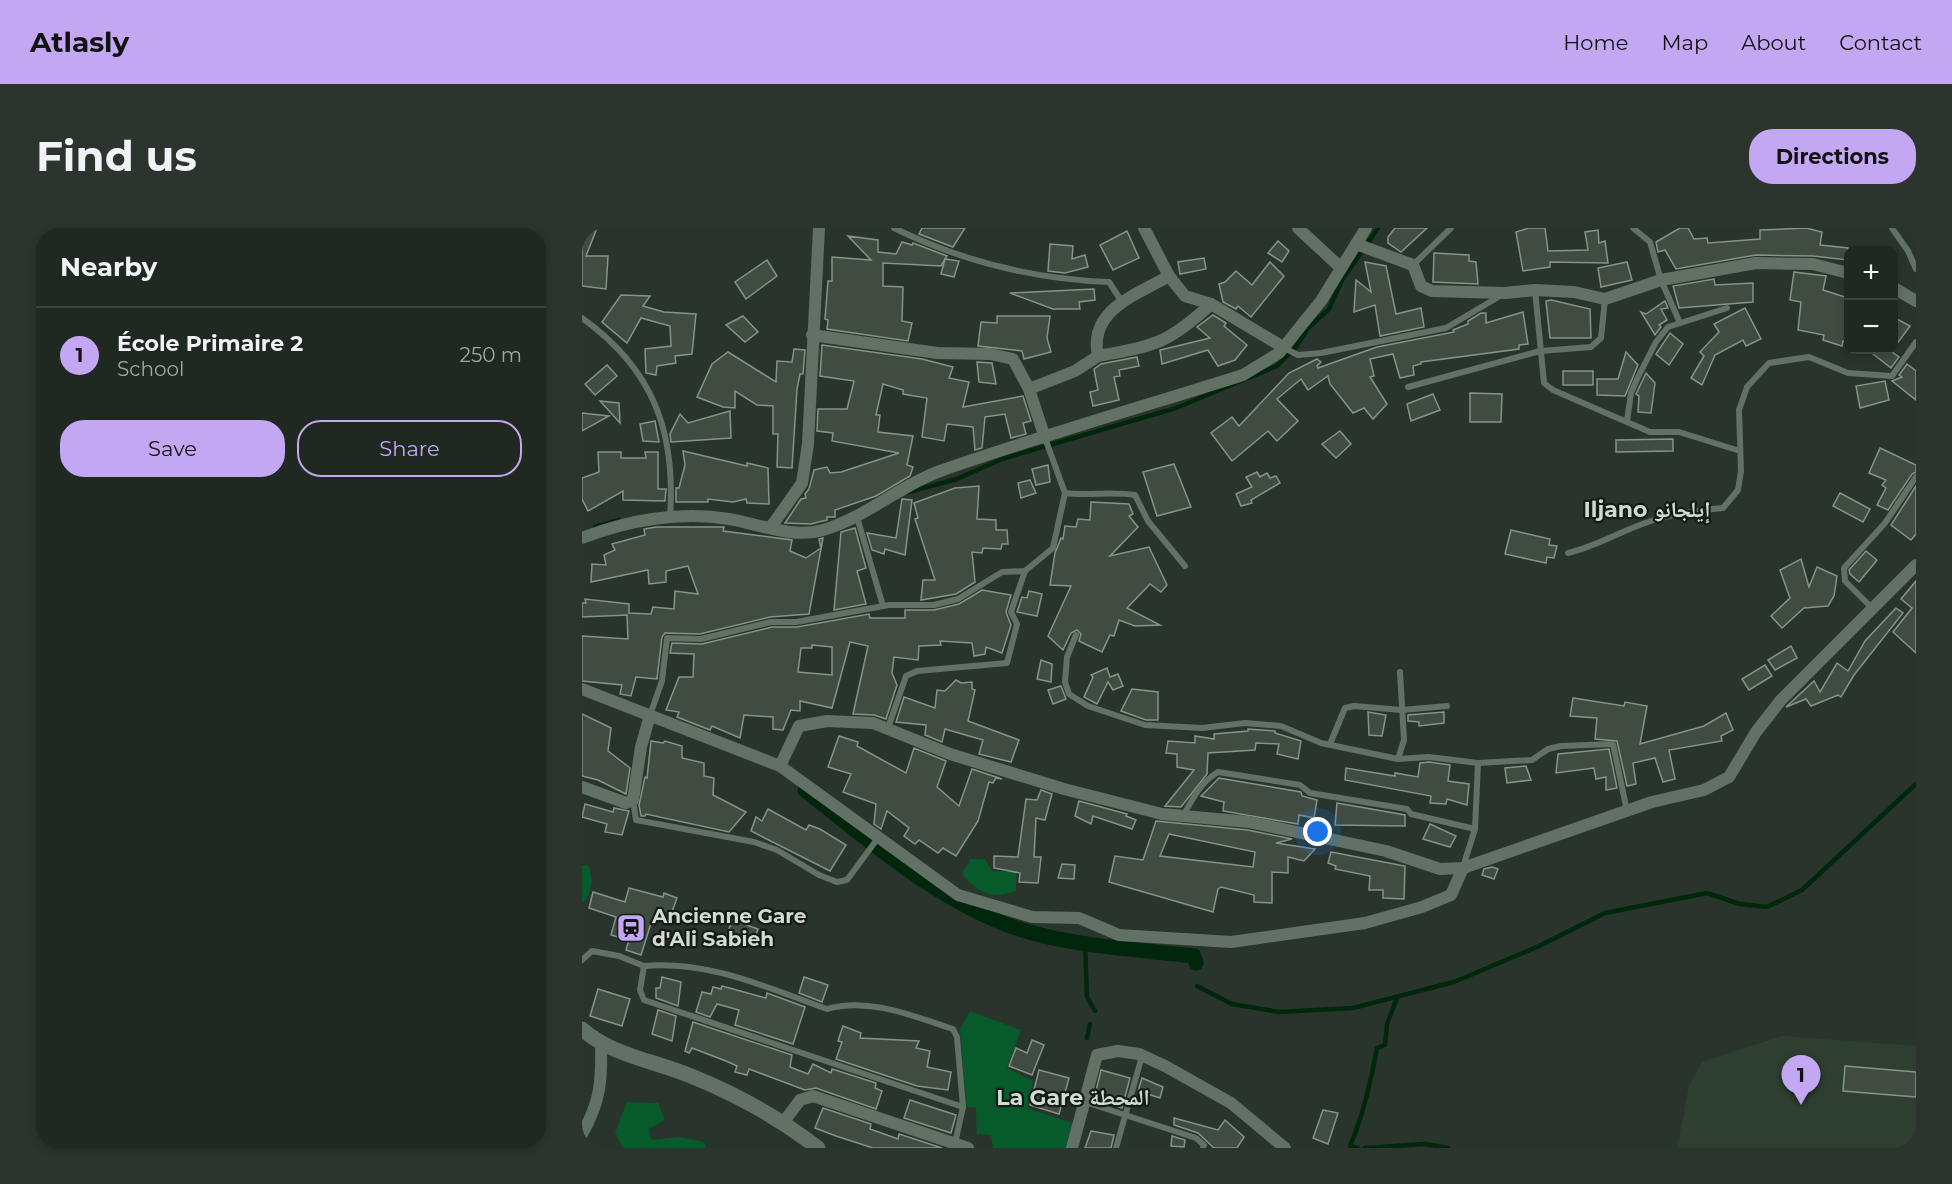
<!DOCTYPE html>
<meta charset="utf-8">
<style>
:root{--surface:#1f2821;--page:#2c342e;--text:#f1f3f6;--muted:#a1a6a5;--line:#3c443f;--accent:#c3a7f2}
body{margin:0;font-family:Montserrat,"Noto Naskh Arabic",sans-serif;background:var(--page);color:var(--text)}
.controls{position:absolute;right:18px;top:18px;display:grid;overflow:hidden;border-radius:12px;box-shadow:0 3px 9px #0003}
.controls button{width:54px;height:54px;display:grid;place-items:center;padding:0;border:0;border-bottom:2px solid var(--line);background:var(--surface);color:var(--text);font:30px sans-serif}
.you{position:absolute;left:736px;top:604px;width:21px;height:21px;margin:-15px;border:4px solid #fff;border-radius:50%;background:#1a73e8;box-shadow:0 0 0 9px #1a73e833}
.badge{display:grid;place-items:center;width:39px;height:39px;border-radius:50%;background:var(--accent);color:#111;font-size:20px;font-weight:700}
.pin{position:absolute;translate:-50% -50px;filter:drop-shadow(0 2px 3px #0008)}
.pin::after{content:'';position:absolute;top:32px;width:21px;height:18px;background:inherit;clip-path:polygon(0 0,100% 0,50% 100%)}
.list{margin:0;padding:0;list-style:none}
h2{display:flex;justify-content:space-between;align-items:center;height:78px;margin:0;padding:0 24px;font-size:26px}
h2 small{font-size:20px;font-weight:400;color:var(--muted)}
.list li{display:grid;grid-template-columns:39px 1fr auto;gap:18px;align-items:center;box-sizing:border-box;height:96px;padding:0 24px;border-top:2px solid var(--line)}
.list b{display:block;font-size:22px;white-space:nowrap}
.list p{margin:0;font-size:20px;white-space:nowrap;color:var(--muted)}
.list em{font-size:20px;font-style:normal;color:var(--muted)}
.actions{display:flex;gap:12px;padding:18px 24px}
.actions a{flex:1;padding:14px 0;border:2px solid var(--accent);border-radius:24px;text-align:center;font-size:21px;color:var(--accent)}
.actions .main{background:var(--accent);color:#111}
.map{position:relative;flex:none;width:1334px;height:920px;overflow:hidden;border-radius:24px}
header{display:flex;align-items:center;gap:36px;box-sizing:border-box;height:84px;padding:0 30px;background:var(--accent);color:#111}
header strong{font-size:28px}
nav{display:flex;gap:33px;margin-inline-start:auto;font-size:21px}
.intro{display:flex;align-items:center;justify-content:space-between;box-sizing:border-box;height:144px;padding:0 36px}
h1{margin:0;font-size:42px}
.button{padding:15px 27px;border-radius:24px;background:var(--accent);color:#111;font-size:21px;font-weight:700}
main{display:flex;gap:36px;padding:0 36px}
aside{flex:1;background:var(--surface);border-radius:24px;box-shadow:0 3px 9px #0003}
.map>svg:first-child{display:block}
.built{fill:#2e3f31}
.green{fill:#075a2a}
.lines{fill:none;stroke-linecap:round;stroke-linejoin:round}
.stream{stroke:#00260c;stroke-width:4.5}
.canal{stroke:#00260c;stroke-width:15}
.building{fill:#404c42;stroke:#869388;stroke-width:1.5;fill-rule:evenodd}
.service{stroke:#637066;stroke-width:6}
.minor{stroke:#637066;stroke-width:12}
.secondary{stroke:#637066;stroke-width:15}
.labels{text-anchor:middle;stroke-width:4.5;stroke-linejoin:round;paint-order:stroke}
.poi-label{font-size:20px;font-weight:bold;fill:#d2dad4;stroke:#161b17;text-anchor:start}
.quarter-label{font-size:22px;font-weight:bold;fill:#ceddd1;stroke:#161b17}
</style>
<header>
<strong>Atlasly</strong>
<nav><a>Home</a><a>Map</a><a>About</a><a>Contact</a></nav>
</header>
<div class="intro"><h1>Find us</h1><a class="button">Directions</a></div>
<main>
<aside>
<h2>Nearby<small></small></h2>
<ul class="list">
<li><span class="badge">1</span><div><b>École Primaire 2</b><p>School</p></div><em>250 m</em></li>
</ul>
<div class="actions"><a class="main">Save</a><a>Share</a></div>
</aside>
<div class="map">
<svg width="1334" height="920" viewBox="0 0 1334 920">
<rect width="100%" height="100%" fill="#29352c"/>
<path class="built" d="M1200,808L1334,818V920H1095L1107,858L1120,834Z"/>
<g class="green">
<path d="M389,631H403L410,643L434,644V663C409,671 397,666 380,646Z"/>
<path d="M0,637H6C12,650 11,664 0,676Z"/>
<path d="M388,783L439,802L425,840L451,853L445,880L493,896L486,920H411L409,907L395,906L394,879H384L378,801Z"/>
<path d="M45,874L76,875L83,892L67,901L69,912L97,909L122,914L124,920H41L33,905Z"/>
</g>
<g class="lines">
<g class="stream">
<path d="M326,264L375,251L420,231L594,180L695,138L714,119L726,100L747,81L760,52L796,0"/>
<path d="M13,299L37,292"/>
<path d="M503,714L505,769L513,783"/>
<path d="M615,758L650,776L697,784L771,780L872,754L955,719L1023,685L1125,665L1158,676L1185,679L1220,662L1334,556"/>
<path d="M505,810L508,796"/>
<path d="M790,846L795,820L803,817L805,796L815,770"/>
<path d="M776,920L768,918C778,895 784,873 789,849"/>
<path d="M783,920L843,916L866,920"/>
</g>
<path class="canal" d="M223,562C285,611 349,667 423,696C479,718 553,721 612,728L614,735"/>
</g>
<g class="building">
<path d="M0,0H15L4,28H26L24,61L0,58Z"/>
<path d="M340,0H383L371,19L337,6Z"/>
<path d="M813,0H845L819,24L806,15V9Z"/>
<path d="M947,0H963L966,23L1006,22L1003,4L1016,2L1017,15L1023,13L1026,35L968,34V39L941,43L934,4Z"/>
<path d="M1098,0H1106L1112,11L1125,10L1126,15L1178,11V2L1224,0L1240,4L1238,17L1266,20V32L1231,28L1174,27L1094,41L1083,22L1076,24L1074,14Z"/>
<path d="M545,3L557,30L531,42L518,17Z"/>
<path d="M266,8L296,12V24L314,26L320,14L330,17L331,15L365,28L359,38L301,35V58L321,59L320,93L330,95L326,113L245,101L246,92L243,91L246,53H250V29L289,32Z"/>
<path d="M696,13L707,23L700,34L686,25Z"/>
<path d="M468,16L491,18L490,31L503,27L506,39L483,45L466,43Z"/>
<path d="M852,25L887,27V33L894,34L896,56L851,54Z"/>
<path d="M622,30L624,41L598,46L596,34Z"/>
<path d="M363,31L377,33L372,49L359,46Z"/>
<path d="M185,32L195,48L164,71L153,54Z"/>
<path d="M688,34L702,48L669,89L656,78L654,81L641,74L637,56L643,54L654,43L670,57Z"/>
<path d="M783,34L804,38L814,86L839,80L842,99L798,108L793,77L772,84L774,52L789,64Z"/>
<path d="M1045,34L1050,52L1019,59L1016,40Z"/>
<path d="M1212,44L1244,48L1241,62L1266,70V115L1261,113L1260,118L1241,112L1242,107L1216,102L1219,74L1208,72Z"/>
<path d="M1132,51L1133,57L1171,55V74L1097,80L1091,58Z"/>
<path d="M512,61L513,72L497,74L498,81H471L428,65Z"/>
<path d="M39,67L68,68L61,78L82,84L114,86L110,126L93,128L94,135L75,138L74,147L64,145L63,121L89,118L88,98L59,90L45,115L20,94Z"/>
<path d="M969,72L1008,81L1009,110H968L964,73Z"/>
<path d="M1083,73L1086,80L1079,81L1085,92L1077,97L1079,99L1073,107L1059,84L1064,86Z"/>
<path d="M1163,80L1179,111L1164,118L1161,112L1133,127L1120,157L1109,150L1122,128L1118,124L1137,104L1132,96Z"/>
<path d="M941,84L946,116L937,117V121L839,134V136L831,138L832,147L818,150L811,126L788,131L792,148L788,149L805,176L791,191L782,180L771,185L748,156L746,148L726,162L719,151L695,171L716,193L695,213L686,203L650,233L629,205L650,189L657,198L707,145L735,131L739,134L735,138L736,140L795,119L872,104L871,102L886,96V93L899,85H904V95Z"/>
<path d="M631,87L644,95L642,98L665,117L653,132L636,138L626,122L580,136L578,122L628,110L615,99Z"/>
<path d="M161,88L176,104L163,114L144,97Z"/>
<path d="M415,88H468L465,110L469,124L442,131L440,123L396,118L399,94L415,95Z"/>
<path d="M1311,89L1328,98L1311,121Z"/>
<path d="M1088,105L1101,116L1087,137L1074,126Z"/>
<path d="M240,117L340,131L371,139L367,150L387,154L381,179L441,168L449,193L441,195L444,206L429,210L423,186L403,189L400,220L393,222L391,199L365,196L362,213L340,209L345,170L321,166V162L301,156L294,187H298L296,204L331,208L325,237L331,239L328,248L294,268L253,282V289H245V292L229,296L203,295L219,271L224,270L223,266L227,261L232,242L245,239L248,245L259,244L317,225L250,213L251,205L235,203L236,181H265L272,153L238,148Z"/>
<path d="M212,121L223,122L221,146H218L215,161L210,240L195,239L196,206H191V178L175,177L153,163V180L141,179L115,169L130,136L146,124L194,154L195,133L210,134Z"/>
<path d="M1286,122H1307L1317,129L1309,140Z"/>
<path d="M1044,124L1056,137L1043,168L1015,167V151H1036Z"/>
<path d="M555,129L557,138L537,142L538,148L532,149L537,172L511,178L508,164L516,162L512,141L519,136Z"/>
<path d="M395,134L410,135L414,156L397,154Z"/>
<path d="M1325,136L1334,143V172L1310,153L1320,149L1317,147Z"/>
<path d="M25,137L35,148L13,167L3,156Z"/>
<rect x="981" y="143" width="30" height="14"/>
<path d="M1064,145L1073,155L1069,185L1056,184L1057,168L1054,166Z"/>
<path d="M1303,153L1307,172L1278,180L1274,158Z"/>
<path d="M888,165L920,166L919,194H888Z"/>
<path d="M851,166L858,182L829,193L825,176Z"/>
<path d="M18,173L37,175L38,195Z"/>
<path d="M148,183L149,210L89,214L88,206L98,186L106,195Z"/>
<path d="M0,185L27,188L0,203Z"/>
<path d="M73,193L77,214L61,213L58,196Z"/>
<path d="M758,203L769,216L754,230L740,216Z"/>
<path d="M1091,211V223L1034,224V212Z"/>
<path d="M1298,220L1334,237V244L1330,246L1306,282L1295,277L1304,260L1300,257L1304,252L1287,245Z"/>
<path d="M101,223L165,238V235L186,240L187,276L165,275L164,271L151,274L126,271V274H94V260H97L103,237Z"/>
<path d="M16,224H39V230H64L63,224H76V261H84L83,273L41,272V263L6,283L0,271V250L17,244Z"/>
<path d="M592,236L609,279L575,288L561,244Z"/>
<path d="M466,237L468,254L454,257L450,241Z"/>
<path d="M675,244L678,249L685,245L688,250L694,248L698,255L669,272L670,275L659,278L654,266L670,259L664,249Z"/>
<path d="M448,252L454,265L439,270L436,255Z"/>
<path d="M397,258L395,291L414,292V302H425L426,316H420L419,321L401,320L400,325L390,324L393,354L374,366L339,372L341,352H353L333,291L336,290L332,275L373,260Z"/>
<path d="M1334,258V306L1329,312L1309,297Z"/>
<path d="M1258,265L1288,281L1281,294L1251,278Z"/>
<path d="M320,271L330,272L323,327L303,321L302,326L290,322L285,305L314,310Z"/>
<path d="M509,274L547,276L551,286L547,288L556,299L528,328L567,319L585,357L579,364L568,356L545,380L578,397L553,398L537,392L532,408L528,407L520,424L497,413L499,406L495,402L489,405L481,422L466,408L489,358L468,357L473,325L479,310L481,311L483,298L494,299L496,291L508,292Z"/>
<path d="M74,299H142L141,303L210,312L208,323L224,330L239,320L237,311L241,310L227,386L188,389L118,406L83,405L80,409L75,451L54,449L49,468L38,466L40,457L0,453V408L46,411L45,387L0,389V375H4L3,371L47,376V385L69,386L71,379L92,381L93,363L116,366L106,338L84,343V354L67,356L66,342L9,354L10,336L24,337L22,327L33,322L30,316L63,307L62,301Z"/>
<path d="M273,300L284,340L275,343L284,376L252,382L259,304Z"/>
<path d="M929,302L968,311L967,317L975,318L972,330L965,329L964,335L923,326Z"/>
<path d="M1284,323L1295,332L1277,354L1268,346L1267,342Z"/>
<path d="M1219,331L1227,359L1235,339L1255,348L1252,368L1246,378L1222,380L1200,400L1189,388L1208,370L1198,342Z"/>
<path d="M1334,353V425L1311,404L1330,380L1319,371Z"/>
<path d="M400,362L429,367L424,384L429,397L420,425L404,419L403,426L392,428L390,415L358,413L359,417L337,418L336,432L312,429L310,445L315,457L304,491L292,487L271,486L286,418L268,414L250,480L218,473V483L209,482L201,502L191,501V489L162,487L158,510L130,498L128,502L95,489L97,484L84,482L97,449H111L112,426L88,425L90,415L120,416L190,399H215L287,386L288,390H323V382H352L377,376ZM230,417L250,419V447L216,444L219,420H230Z"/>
<path d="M447,363L460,366L455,388L435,384L440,369L445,370Z"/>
<path d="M1314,380L1321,385L1272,447L1259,469L1256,467L1229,478L1224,471L1204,479L1232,453L1238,464L1255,435L1266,443L1283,413Z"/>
<path d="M1209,418L1215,430L1193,442L1186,432Z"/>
<path d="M459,432L470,436L469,454L455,451Z"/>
<path d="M1183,437L1190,448L1167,462L1160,451Z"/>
<path d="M525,440L528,449L536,446L541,458L531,462L526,454L515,476L502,469L511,449L509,447Z"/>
<path d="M374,452L379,455L390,454V461L393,462L386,493L437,512L429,534L397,526L401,512L363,501L360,514L343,507L344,497L314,494L322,469L353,480L355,462L363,463Z"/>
<path d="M479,458L484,471L471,476L466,462Z"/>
<path d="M550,461L576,464V492H564L539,483Z"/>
<path d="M991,470L1042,478L1043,474L1065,478L1058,516L1122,498L1144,485L1151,502L1139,508L1140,513L1087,522L1093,551L1081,554L1073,530L1051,535L1054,556L1045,558L1035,513L1013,511L1015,490L988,488Z"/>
<path d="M786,484L804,487L800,508L787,507Z"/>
<path d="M862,484V495L837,498V494L826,493V487Z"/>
<path d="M0,486L29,500L26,523L48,540L44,566L16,552L0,548Z"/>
<path d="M666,501L693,503V505L719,513L716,531L695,526L697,516L674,515L673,522L626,525L625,546L599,579L583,578L612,542L595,539V526L584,525L586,513L613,515V508L632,511V506L666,503Z"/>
<path d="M257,508L276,514L275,518L324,545L332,520L364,533L355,559L377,578L390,541L420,551L414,550L411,555L407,554L396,593L374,628L361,620L356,625L337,612L333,616L322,608L327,600L305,583L299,601L292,596L294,576L261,564L269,546L246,539Z"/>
<path d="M69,513L81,515L83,513L100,518V530L122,535V548L132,550L131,567L164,584L147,604L64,586L63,588H59L57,577L63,549L65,550Z"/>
<path d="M1027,521L1035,560L1024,562V549L1014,551L1012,540L974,545L976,526Z"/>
<path d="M847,534L868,537L866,553L887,556L885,577L865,571L864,576L848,575L849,568L763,552L764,540L813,548V545L836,549L838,535Z"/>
<path d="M944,538L949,552L925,555L923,540Z"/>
<path d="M637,550L719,564L720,568L735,572L732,590L717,587L716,596L641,583L642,574L619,568Z"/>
<path d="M459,562L470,566L463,592L454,590L452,629H459L456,655L437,654L438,645L412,640V628L436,629L444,571L455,572Z"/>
<path d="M497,573L545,586L544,588L554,592L550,601L511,588L509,596L493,588Z"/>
<path d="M755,575L823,587V598L753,597Z"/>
<path d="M3,576L31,584L32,580L47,583L40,607L23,604L25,596L0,589Z"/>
<path d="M186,581L224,602L227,597L238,601L264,617L248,643L169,603L174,589L180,593Z"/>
<path d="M574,593L666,602L710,611L694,615L733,621L722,633L706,629V645L690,644V675L672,674V667L639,659L636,661L631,684L527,654L533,628L561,632ZM587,606L673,624L671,639L578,628Z"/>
<path d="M848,596L874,608L868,619L841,611Z"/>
<path d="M749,624L823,638L822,671L801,670V662H787L788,648L753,641L754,638L746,635Z"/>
<path d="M480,636L493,637L492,651L476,650Z"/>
<path d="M910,639L916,641L912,651L900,647L902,641Z"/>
<path d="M47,660L81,669L82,665L95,670L86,695L71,689L59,727L44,722L47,712L29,707L34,689L7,680L11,664L43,674Z"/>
<path d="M150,692L176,701L170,718L144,710Z"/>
<path d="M80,749L99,754L96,778L74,770V760H78Z"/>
<path d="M222,749L246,757L240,774L217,765Z"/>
<path d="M140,758L184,770L185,765L223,779L211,816L153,797L157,782L135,776L128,789L114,784L120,764L129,766L131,759L139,761Z"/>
<path d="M16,761L48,771L40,798L8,788Z"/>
<path d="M76,782L94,788L90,813L70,806Z"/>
<path d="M111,794L210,827L208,839L226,846L231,836L249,845L250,841L294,855L293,860L300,863L294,881L234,860L223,862L167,841L165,847L153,844L155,838L144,833L110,820L107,825L103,823Z"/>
<path d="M261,798L279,805L278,810L337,813L334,820L348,823L345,839L369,844L366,862L335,858L254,831L260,814L256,813Z"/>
<path d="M450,812L462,817L450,847L427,838L434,820L445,825Z"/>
<path d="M1263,838L1334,844V869L1261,863Z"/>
<path d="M457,842L487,850L477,886L448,877Z"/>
<path d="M519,842L548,850L540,880L512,871Z"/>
<path d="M560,850L581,859L578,870L556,863Z"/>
<path d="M328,872L374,887L369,905L322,890Z"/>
<path d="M241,880L289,896L288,901L316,911L317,906L360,920H291L254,908L233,900Z"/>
<path d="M741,882L756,885L746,916L731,910Z"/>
<path d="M592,890L636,902L643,892L662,909L655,920H632L616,905L592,897Z"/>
<path d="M509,903L532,907L529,920H503Z"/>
<path d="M590,908L603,912L602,919L589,918Z"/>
</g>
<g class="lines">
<g class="service">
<path d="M312,0C381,34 450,51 527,54L540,74"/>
<path d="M1051,0L1068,14L1079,52L1098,95"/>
<path d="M1310,0L1326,23L1334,41"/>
<path d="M831,37L869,0"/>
<path d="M953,62L962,155L971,162L1068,204H1097L1158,223"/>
<path d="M0,90C71,141 94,203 88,289"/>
<path d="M702,120L716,127L739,125L864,100L918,68"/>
<path d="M826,159L958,123L1009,119L1019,110L1023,71"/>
<path d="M1045,193L1049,165L1055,151L1074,114L1086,99L1145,80"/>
<path d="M463,210L483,265C507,268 529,263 553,267L566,293L603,338"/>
<path d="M275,289L301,378"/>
<path d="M986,325C1016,318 1042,301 1072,292C1095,285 1118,282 1141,280L1156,262L1159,243L1157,182L1165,159L1187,135L1227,129L1266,145L1310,148L1334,114"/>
<path d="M1290,380L1263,353L1262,340L1303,295L1334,249"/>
<path d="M494,407L485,429L483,454L487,466L506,478L563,497L620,500L663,495L699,498L739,515L816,531L847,529L896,535L950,532L966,521L979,518L1031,516L1045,583"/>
<path d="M68,487L80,453L85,410L119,411L189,394H214L307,377H352L376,371L420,344L443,343L471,320L483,265"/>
<path d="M306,500L324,448L335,443L425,435L435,396L429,384L443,343"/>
<path d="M748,516L763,480L772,478L820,482L865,478"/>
<path d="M816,531L822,512L818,444"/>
<path d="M51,572L54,592L172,614L195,622L237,647L255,654L265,652L296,610"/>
<path d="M601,588C611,570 619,554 636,544L718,557L728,565L825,581L829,586L893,601"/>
<path d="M881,639L893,601L896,535"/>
<path d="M0,732L10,723L37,728L62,738L58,762L62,772L381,879"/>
<path d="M62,738C126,732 186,760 245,781C287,769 331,788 371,801L375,809L381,879L373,915"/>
<path d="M503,874L614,910L622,917L621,920"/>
<path d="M534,920L560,828"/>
</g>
<g class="minor">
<path d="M562,0L587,48L603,68L629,76L701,119"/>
<path d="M716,0L759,40"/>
<path d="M774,16L831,37L839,58L850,63L923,65L953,62L992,64L1023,71L1079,52L1174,35L1231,36L1266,45"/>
<path d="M587,48C554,67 506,82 516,128C573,118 587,115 629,76"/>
<path d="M1312,60L1334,73"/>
<path d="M230,107L355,125L408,126L431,131L447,161L463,210"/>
<path d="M447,161L493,143L516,128"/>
<path d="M189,299L220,255L226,216L237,0"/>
<path d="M0,310C46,292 98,283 147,291C177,296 211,311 241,302C283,290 317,258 358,243C458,208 560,179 661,147L697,125L739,73L784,0"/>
<path d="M0,461L198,538L376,667L450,689L497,690L537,707L649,714L783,695L840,679L869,667L881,640"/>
<path d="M198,538L217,498L245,493L291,495L368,526L482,561L580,586L667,594L804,623L858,641L881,640L1070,574L1122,562L1147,549L1174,504L1199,472L1334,337"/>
<path d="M0,559L44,575L51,572L59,519L68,487"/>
<path d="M201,895L218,872L231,868L386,920"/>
<path d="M0,906C19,873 20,851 19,814"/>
<path d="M490,920L515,827L536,823L557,826L583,838L649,875L703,920"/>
</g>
<path class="secondary" d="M0,801C29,827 73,833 109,848C154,866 197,890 236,920"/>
</g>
<defs>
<g id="station-square" transform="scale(1.5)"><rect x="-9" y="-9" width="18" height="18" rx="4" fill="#c3a7f2" stroke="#161b17"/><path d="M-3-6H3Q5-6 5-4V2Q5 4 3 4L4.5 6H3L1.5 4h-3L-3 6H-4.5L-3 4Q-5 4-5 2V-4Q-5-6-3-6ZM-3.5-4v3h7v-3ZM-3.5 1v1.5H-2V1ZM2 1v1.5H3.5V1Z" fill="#111"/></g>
</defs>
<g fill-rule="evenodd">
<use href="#station-square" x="49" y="700"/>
</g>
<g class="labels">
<g class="poi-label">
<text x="70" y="695">Ancienne Gare<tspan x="70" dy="23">d'Ali Sabieh</tspan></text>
</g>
<g class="quarter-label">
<text x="1065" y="289">Iljano إيلجانو</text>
<text x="491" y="877">La Gare المحطة</text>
</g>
</g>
</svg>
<div class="controls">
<button>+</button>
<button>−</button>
</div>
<div class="you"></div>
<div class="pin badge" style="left:1219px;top:877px">1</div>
</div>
</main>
